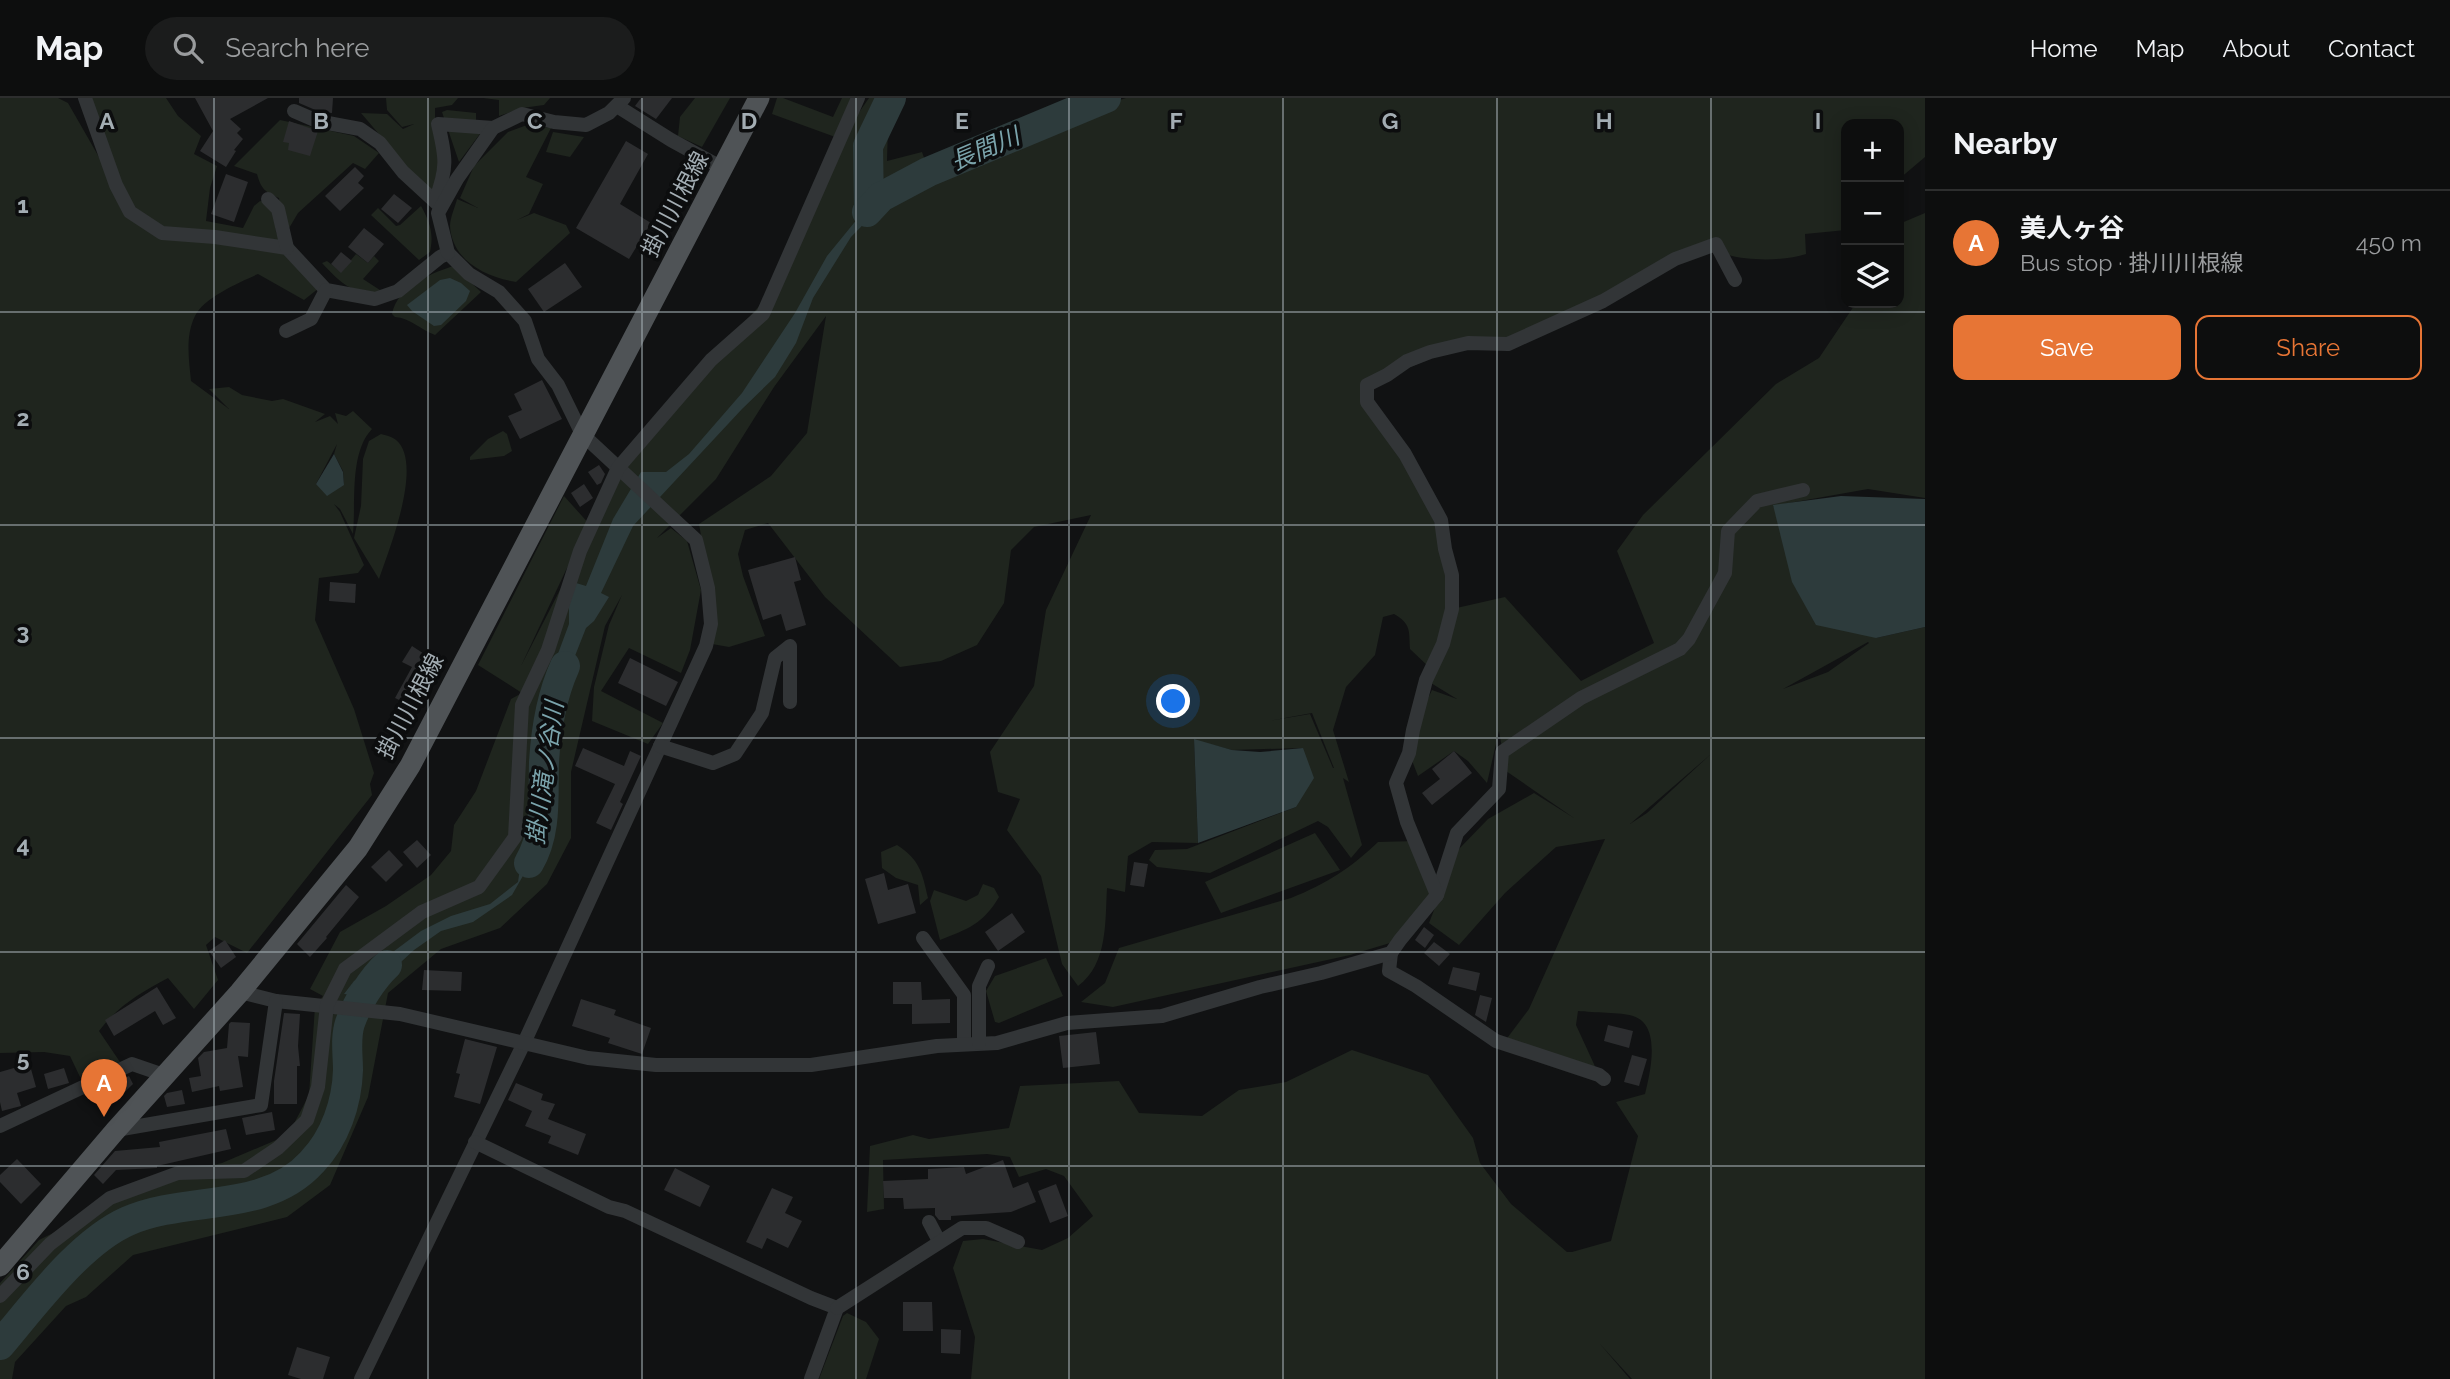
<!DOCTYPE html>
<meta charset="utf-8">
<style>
:root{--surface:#0d0e0e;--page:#1b1c1c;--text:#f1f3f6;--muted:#9a9c9e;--line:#2d2e2e;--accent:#e77535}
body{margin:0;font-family:Raleway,"Noto Sans JP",sans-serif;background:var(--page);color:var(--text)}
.controls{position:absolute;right:21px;top:21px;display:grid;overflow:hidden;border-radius:14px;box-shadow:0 4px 18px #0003}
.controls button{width:63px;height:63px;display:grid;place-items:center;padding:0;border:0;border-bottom:2px solid var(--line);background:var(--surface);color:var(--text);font:35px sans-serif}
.you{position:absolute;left:1174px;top:604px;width:24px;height:24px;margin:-18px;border:5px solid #fff;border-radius:50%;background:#1a73e8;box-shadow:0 0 0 10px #1a73e833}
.badge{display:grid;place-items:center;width:46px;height:46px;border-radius:50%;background:var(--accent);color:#fff;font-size:23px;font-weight:700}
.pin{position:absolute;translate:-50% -58px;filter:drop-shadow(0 2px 4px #0008)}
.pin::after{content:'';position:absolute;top:37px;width:24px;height:21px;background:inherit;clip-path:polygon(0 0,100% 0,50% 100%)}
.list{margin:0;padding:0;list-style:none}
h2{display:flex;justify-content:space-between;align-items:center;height:91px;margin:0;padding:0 28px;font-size:30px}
h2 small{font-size:23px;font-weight:400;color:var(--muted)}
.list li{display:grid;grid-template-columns:46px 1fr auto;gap:21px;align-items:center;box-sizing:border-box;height:105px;padding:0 28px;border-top:2px solid var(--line)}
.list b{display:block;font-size:26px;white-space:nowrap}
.list p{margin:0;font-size:23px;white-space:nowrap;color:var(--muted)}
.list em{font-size:23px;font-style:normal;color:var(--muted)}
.actions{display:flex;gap:14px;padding:21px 28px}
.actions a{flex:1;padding:16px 0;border:2px solid var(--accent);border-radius:14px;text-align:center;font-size:24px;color:var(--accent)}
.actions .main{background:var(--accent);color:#fff}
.icon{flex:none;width:38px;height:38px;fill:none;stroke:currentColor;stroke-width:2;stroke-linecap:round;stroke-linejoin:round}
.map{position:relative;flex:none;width:1925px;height:1281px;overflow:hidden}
header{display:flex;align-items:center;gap:42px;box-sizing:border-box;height:98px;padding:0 35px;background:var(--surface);border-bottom:2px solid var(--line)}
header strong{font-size:33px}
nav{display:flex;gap:38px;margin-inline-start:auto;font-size:24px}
.search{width:490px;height:63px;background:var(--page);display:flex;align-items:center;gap:18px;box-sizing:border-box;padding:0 24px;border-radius:38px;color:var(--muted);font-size:26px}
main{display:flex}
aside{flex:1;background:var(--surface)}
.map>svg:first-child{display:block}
.green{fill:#1f251e;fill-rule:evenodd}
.water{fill:#2d3b3c}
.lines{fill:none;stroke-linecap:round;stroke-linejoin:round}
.river{stroke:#2d3b3c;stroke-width:30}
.building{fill:#2c2d2f}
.street{stroke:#323537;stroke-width:14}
.primary{stroke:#4f5356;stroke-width:21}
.grid{fill:none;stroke:#a3adb3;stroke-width:2;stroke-opacity:0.55}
.labels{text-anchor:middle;stroke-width:7;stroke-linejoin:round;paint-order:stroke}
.street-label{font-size:23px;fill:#a3adb3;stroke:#0c0d0e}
.water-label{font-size:24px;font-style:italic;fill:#7ba4ac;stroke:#0c0d0e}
.grid-label{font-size:23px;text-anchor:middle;font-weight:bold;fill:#a3adb3;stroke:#0c0d0e;stroke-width:7;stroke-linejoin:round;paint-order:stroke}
</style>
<header>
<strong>Map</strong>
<div class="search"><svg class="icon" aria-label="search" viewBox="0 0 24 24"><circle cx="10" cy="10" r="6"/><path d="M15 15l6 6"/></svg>Search here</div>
<nav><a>Home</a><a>Map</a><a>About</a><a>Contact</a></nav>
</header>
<main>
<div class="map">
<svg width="1925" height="1281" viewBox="0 0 1925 1281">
<rect width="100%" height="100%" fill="#111213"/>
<g class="green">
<path d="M0,0H58L68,5L127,108L86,0H166L178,18L201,38L194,56L217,68L210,90L206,123L243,130L254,108L260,103L274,106L276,134L283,149L324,186L304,202L258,176C240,184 203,200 195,218C185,238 189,262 191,283L229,311L209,291L229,289L242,297L272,303L283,301L325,316L315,324L330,318L338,326L335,315L346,318L353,313L372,331C349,355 356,405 353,436L340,411L334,406L340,414L364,467L358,475L319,480L315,522L354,611L374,675L370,686L372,697L247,855L215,839L206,847L218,882L194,911L168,880C140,895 119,907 99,933L120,964L80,979L70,958L44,954L0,955ZM337,346L334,356L343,373L344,387L316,386Z"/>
<path d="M386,0H458L452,7L435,10V22L443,75L430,96L361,15L387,16L403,31L414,26L402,29L387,12Z"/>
<path d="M483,0H550L544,7L522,10L499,18V2Z"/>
<path d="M695,0H730L702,49L678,38L680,19Z"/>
<path d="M777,0H783L833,19L842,0H864L838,40L772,16Z"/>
<path d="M869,0H900L888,27L887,63L922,54L929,74L1059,21L1126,0H1925V59L1899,81V26H1846V132L1805,136L1806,156C1785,163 1750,163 1728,157C1723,155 1719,150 1715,147L1508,246L1468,245L1365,288L1430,403L1452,511L1505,499L1581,583L1654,545L1617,453L1643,417L1776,286L1819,260L1856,205H1899V126L1925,115V400L1868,391L1773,408L1876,540L1925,529V1281H1632L1600,1246L1630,1281H971L975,1239L953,1170L963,1143L983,1141L1042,1152L1068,1140L1093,1118L1064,1078L1046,1071L1019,1079L1010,1059L987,1056L883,1062L884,1111L867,1114L870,1048L913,1037L929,1041L1009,1030L1020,988L1119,983L1139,1015L1202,1018L1239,992L1286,984L1352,952L1428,977L1473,1040L1480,1065L1511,1106L1567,1154H1572L1611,1143L1638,1038L1616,1004L1645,996C1650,975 1662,927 1633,918C1621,914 1593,915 1578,913L1576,927L1599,977L1505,943L1529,911L1605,741L1556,749L1505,795L1459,847L1429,825L1457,753L1488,721L1534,695L1574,720L1506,673L1499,633L1487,685L1468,663L1454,653L1418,678L1409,655L1413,632L1432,592L1457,601L1426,582L1431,571L1410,551C1409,532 1411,526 1394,516L1383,519L1375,557L1346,589L1333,632L1349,684L1343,680L1362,747L1351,760L1328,729L1318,723L1210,775L1157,769L1149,762L1155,752L1187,751L1296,709L1303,650L1232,652L1194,642L1198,745L1152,744L1128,758L1125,794L1107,790C1105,824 1108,866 1078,888L1062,866L1041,778L1007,732L1020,701L998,694L990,654L1034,588L1046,512L1091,417L1034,429L1011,452L1004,505L977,547L941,563L900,569L825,499L768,425L745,432L738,456L743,478L765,538L729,549L712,546L711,494L699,426L771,378L807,335L826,218L774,289L716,381L657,440L671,430L687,443L701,492L690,552L681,575L629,550L601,593L663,625L648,646L592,623L594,589L609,527L622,497L605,528L571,674V740L547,786L500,830L441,851L388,895L368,999L330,1087L287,1119L133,1157L86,1199L66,1208L15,1264L12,1281H0V1185L39,1142L63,1130L130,1086L222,1065L288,1037L309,997L315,908L323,898L310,891L340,834L386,808L431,777L451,753L454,727L476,693L511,601L522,595L478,567L564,398L591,428L618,370L669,307L761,206L839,43ZM585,440L586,441L521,568L566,472ZM1869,545L1828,574L1783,591L1868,544ZM1312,615L1334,670H1333L1310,616L1269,623ZM1711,656L1647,715L1630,726Z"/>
<path d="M447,12L476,15V28L482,33L459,64L442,14Z"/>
<path d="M280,22L354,38L379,55L365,71L353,65L298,115L285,137L281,128L279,100C265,94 261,91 257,76L234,68Z"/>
<path d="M527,27L551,30L526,79L543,86L529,116L517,122L534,115L566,127L570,135L516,184C486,179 452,163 450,128C450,120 455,109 457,101L478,110L460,100L474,68L508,34Z"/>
<path d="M553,34L584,39L570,59L546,54Z"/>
<path d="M421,108C430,124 434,136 430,154L419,162L371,117L378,110L396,128L400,127Z"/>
<path d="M356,156L368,165L374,158L379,163L363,181L383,194C350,195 344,188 322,165L327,163L341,174Z"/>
<path d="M453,168L481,194L435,237C421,232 410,220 395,219L392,216C398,188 428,177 453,168Z"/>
<path d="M503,333L507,336L512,353L504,358L470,362V359L488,341Z"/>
<path d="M381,336C385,337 393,339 396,342C424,365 389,452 379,481L354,440L361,408L363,361L369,343Z"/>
<path d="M1315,735L1340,772L1221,815L1205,784Z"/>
<path d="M1416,743L1437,797L1400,842L1350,857L1113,909L1081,904L1105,885L1119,850L1291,800C1326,786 1351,770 1378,744Z"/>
<path d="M897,747C920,762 922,774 928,800L920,807L918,787L896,780L882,770L881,754Z"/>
<path d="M983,786L994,790L999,799C983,826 968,831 940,842L930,803L934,792L966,803L978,797Z"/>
<path d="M1046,860L1063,898L999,925L995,924L986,893L995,878Z"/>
<path d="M847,1215L866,1224L879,1241L866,1281H819L843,1218Z"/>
</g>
<g class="water">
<path d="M906,83L851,139L813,200L796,245L775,279L742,311L633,428L601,495L609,499L594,523L586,530L556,606L544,609L546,588L569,526V506L576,485L586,488L613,421L641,374H666L689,356L742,295L795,215L827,158L876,98Z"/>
<path d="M450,180L461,185L470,193L466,203L441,227L434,228L412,213L407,207L440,182Z"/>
<path d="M334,356L343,374L344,387L327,398L316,386Z"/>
<path d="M1841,398L1925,401V529L1876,540L1816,527L1792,484L1773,407Z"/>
<path d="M1194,641L1232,652L1260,654L1303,650L1314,680L1296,709L1198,745Z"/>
<path d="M545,654L540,748L512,797L473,824L441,833L414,852L376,887L371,899L344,896L354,883L421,833L451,818L490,806L518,784L521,763L535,726L541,664Z"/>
</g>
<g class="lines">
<g class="river">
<path d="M869,111L868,48L891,0"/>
<path d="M867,114L881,99L928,74L1106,0"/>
<path d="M529,765C547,735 543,698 544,664C546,631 551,599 565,568"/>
<path d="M0,1247C34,1207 80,1144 128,1123C187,1097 265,1116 312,1064C335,1040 347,1005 348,972C348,957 345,940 350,925C357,905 372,881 387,867"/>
</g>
</g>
<g class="building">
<path d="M195,0H268L230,21L241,31L237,35L243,41L234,52L236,53L226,69L200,53L213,33Z"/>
<path d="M299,0H333L332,15L320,14L299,5Z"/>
<path d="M641,0H672L656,21L635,8Z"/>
<path d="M289,23L318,33L310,58L288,52L289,45L283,44Z"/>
<path d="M626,43L648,56L620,106L651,125L629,161L576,130Z"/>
<path d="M355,69L364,78L358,85L364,90L340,113L325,98Z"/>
<path d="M226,76L248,84L234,124L211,116Z"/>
<path d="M394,96L412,110L398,125L381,111Z"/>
<path d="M364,130L384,146L368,165L348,149Z"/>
<path d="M341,154L352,163L341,175L331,166Z"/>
<path d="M565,165L582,189L544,214L528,191Z"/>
<path d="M542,282L562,321L520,341L508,318L522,312L514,296Z"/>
<path d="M599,367L605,376L601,385L597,387L588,374Z"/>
<path d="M584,386L593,400L580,409L571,395Z"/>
<path d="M795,459L801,482L794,484L806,527L786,533L781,516L763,522L748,472Z"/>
<path d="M330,484L356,486L355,505L329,503Z"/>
<path d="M412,548L438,565L414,609L395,600L412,569L402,564Z"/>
<path d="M630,560L678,584L666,608L618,585Z"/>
<path d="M583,650L624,668L630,653L641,658L620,704L623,706L611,732L596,725L615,686L575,668Z"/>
<path d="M1454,653L1472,675L1432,707L1422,695L1440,681L1432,671Z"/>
<path d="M417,742L431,757L417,770L403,754Z"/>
<path d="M389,752L403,767L386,784L371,769Z"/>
<path d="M1134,764L1148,766L1144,789L1130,787Z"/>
<path d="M884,775L888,792L908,786L916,815L878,826L865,781Z"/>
<path d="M346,787L359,799L326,839L327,840L310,859L297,846Z"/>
<path d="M1012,815L1025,834L998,853L985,834Z"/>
<path d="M1424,829L1434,837L1425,850L1415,842Z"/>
<path d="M225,842L236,859L221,870L209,853Z"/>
<path d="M1434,844L1450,856L1439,868L1424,855Z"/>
<path d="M1453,869L1480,875L1476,893L1448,886Z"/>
<path d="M424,872L462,874L461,893L422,892Z"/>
<path d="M893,884H921L922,902L950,901V925L912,926V906H893Z"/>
<path d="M157,889L176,920L163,927L155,913L114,938L105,922Z"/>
<path d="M1480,897L1492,900L1486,924L1475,917Z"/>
<path d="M581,901L616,912L614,917L651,930L642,956L608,945L610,940L572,928Z"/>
<path d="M284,915L300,916L298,948L300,968H297V1006H274V983Z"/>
<path d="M231,924L250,925L248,959L238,958L243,989L220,993L219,988L192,994L189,980L201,978L198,960L204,954L227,950L229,926Z"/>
<path d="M1608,927L1633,933L1629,950L1604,943Z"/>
<path d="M1096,934L1100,966L1063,970L1059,938Z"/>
<path d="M465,941L497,949L480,1006L454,999L460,976L456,975Z"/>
<path d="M1632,957L1647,961L1639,988L1624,984Z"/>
<path d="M21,968L22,973L31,971L36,989L17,995L21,1008L2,1013L0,1004V974Z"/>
<path d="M64,970L69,985L48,991L44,976Z"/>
<path d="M129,978L133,986L104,1014L95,994Z"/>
<path d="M516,985L543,996L541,1002L555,1006L548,1021L586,1036L578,1057L548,1045L551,1038L525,1028L532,1013L508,1002Z"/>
<path d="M182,992L185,1006L167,1009L164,998L167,995Z"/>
<path d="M272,1014L275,1032L246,1037L242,1020Z"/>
<path d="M226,1031L231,1051L157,1068V1070L116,1072L103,1086L94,1077L115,1053L160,1049L159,1044Z"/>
<path d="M17,1061L41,1086L21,1106L0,1084V1077Z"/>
<path d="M1003,1062L1013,1090L1028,1084L1036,1104L1011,1114L951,1118V1122H939L935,1117V1110L904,1111L903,1100H884L883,1083L928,1081V1071L964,1069L966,1076Z"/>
<path d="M675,1070L710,1088L700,1109L664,1092Z"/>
<path d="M1056,1086L1068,1118L1050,1125L1038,1093Z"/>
<path d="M772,1090L793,1099L785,1115L802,1123L788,1150L767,1140L762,1151L746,1144Z"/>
<path d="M903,1204H932L933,1233H903Z"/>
<path d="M941,1231L961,1232L960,1256L941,1255Z"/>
<path d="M297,1249L330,1259L323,1281H301L288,1277Z"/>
</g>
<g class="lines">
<g class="street">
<path d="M85,0L116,87L130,114L162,135L215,139L287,150L326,192L375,201L398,193L440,159L448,155L469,176L499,194L525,223L538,261L558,287L582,336L696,442L708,490L711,526L706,548L524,945L361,1281"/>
<path d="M617,8L671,42L724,71"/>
<path d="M294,13L317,23L360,31L380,45L403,74L441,109"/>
<path d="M268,101L278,111L287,150"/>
<path d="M435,103C448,70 446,59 438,26L493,30"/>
<path d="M448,155L438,115L457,81L493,30L522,16L554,24L586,27L609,15L624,0"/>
<path d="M286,233L311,221L326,192"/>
<path d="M660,648L713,665L735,656L762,615L775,560L790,548V604"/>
<path d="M1437,797L1457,735L1499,691L1502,654L1581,600L1680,551L1689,541L1725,475L1728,433L1757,403L1803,392"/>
<path d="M923,840L964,897V946"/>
<path d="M1391,855L1389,873L1416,888L1496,943L1599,977L1604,981"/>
<path d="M240,894L276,903L400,916L588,960L656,967H811L937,948L997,945L1067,925L1162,918L1260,889L1321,875L1391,855L1400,842L1437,797L1407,724L1396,685L1409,655L1413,632L1426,582L1443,546L1452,511V477L1445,451L1441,422L1405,356L1367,304V287L1387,277L1407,263L1430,254L1468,245L1508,246L1603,203L1675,161L1716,146L1735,182"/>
<path d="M979,945V888L988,868"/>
<path d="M0,1028L132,966L164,977"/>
<path d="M116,1032L261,1007L276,903"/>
<path d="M475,1044L609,1109L625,1113L811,1200L837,1210L811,1281"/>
<path d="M929,1124L939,1143"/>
<path d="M0,1198L50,1146L110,1100L178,1075L244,1073L278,1050L307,1022L318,989L327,907L345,871L422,814L479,789L515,739L522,607L548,552L580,453L618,370L711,262L763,216L858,0"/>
<path d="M837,1210L962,1130H986L1018,1144"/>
</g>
<path class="primary" d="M0,1168L115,1033L240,894L358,750L410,668L759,0"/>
</g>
<path class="grid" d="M214,0V1281M428,0V1281M642,0V1281M856,0V1281M1069,0V1281M1283,0V1281M1497,0V1281M1711,0V1281M0,214H1925M0,427H1925M0,640H1925M0,854H1925M0,1068H1925"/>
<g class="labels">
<g class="street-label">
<text transform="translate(675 106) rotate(-62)" y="8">掛川川根線</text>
<text transform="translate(410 608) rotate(-62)" y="8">掛川川根線</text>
</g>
<g class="water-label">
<text transform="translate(985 51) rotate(-23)" y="8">長間川</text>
<text transform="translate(545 675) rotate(-82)" y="8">掛川滝ノ谷川</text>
</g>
</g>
<g class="grid-label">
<text x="107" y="31">A</text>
<text x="321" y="31">B</text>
<text x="535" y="31">C</text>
<text x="749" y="31">D</text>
<text x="962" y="31">E</text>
<text x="1176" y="31">F</text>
<text x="1390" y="31">G</text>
<text x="1604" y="31">H</text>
<text x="1818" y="31">I</text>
<text x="23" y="115">1</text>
<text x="23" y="328">2</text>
<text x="23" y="542">3</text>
<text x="23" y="755">4</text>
<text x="23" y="969">5</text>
<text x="23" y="1182">6</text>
</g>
</svg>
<div class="controls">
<button>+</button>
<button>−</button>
<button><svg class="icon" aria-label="layers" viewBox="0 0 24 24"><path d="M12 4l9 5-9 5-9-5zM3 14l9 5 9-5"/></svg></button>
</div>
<div class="you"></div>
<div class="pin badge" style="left:104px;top:1019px">A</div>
</div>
<aside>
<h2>Nearby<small></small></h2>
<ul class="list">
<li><span class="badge">A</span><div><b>美人ヶ谷</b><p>Bus stop · 掛川川根線</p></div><em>450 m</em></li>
</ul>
<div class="actions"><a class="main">Save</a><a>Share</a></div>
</aside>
</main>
